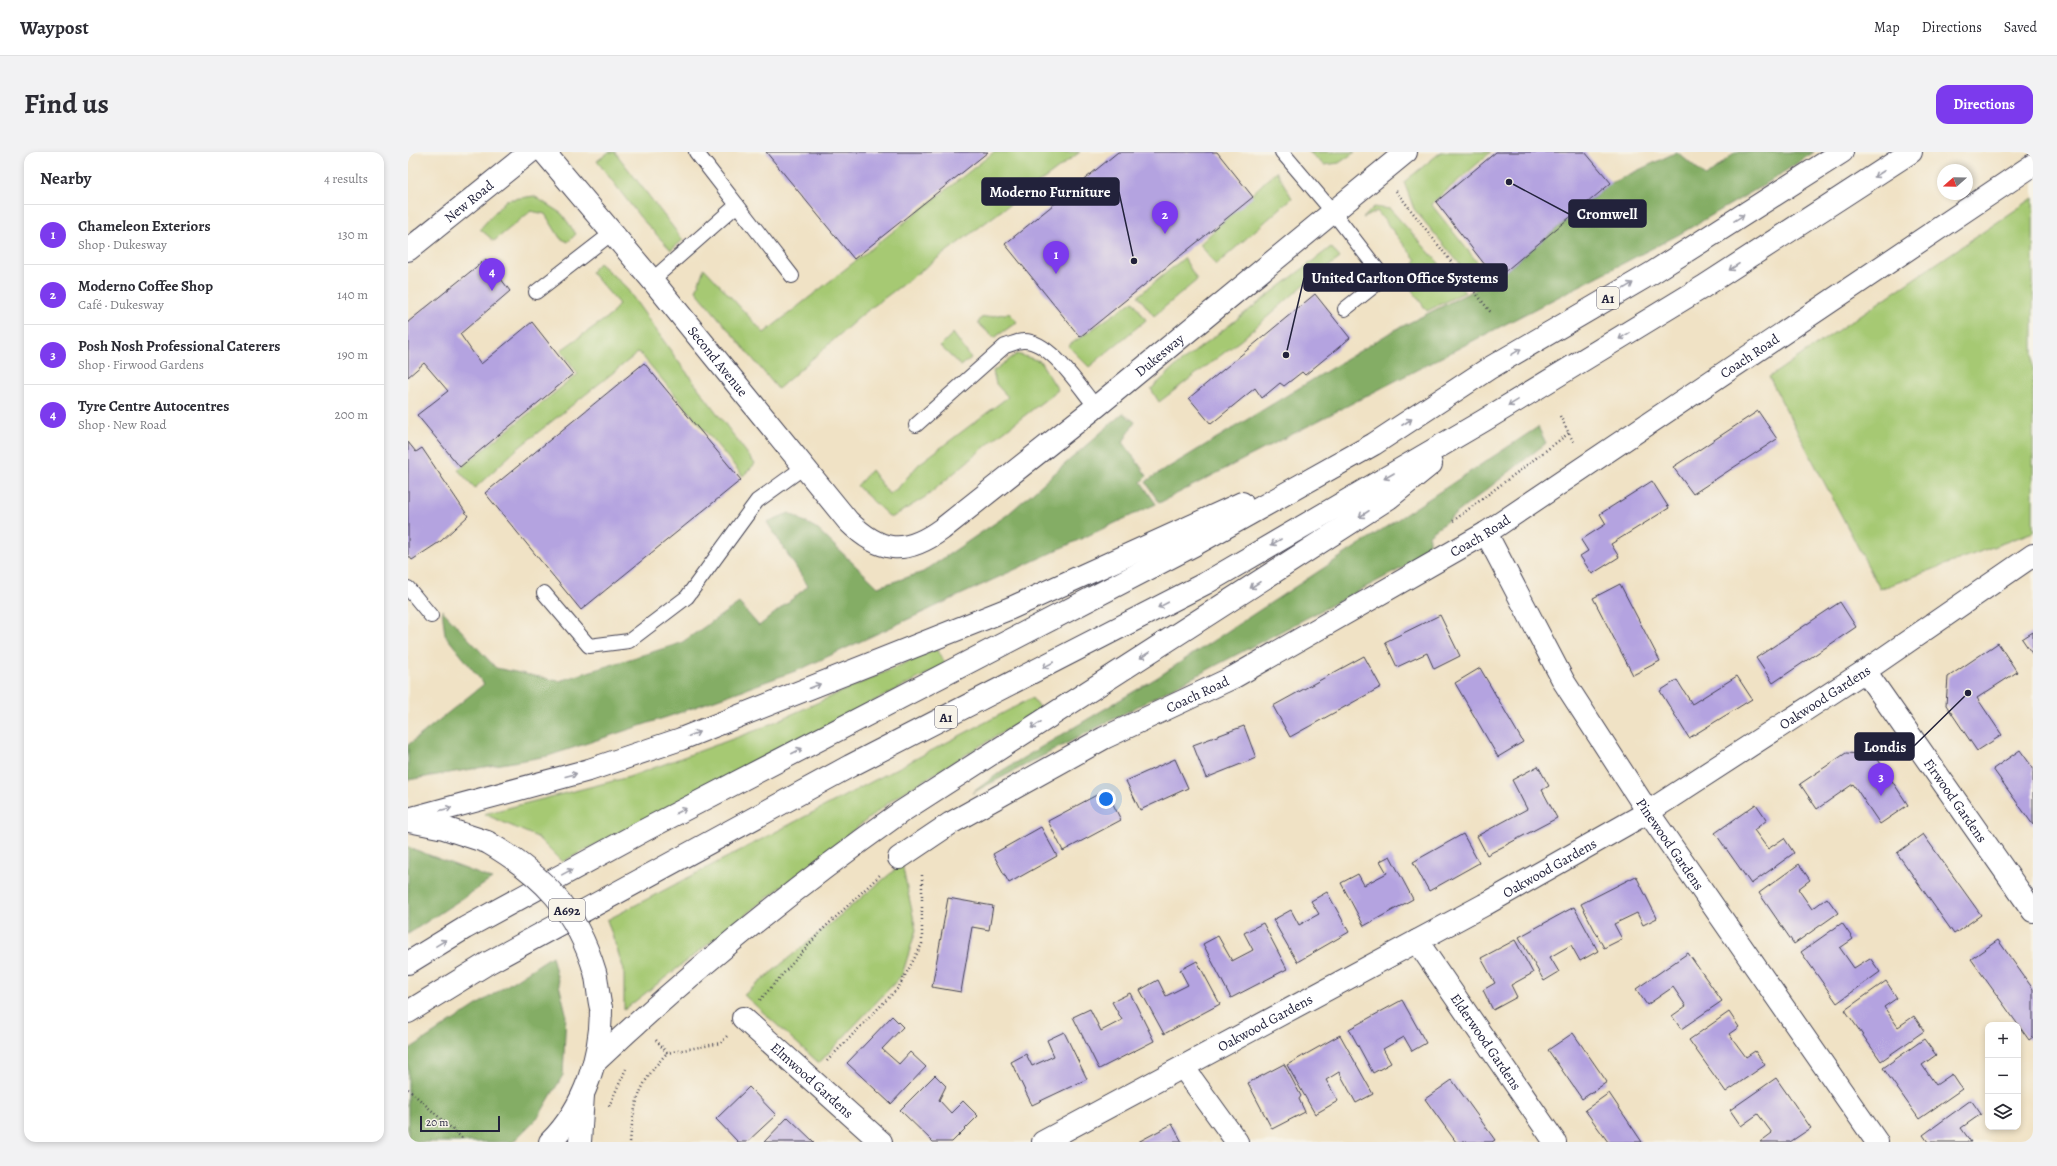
<!DOCTYPE html>
<meta charset="utf-8">
<style>
:root{--surface:#fff;--page:#f2f2f3;--text:#2b2b33;--muted:#7c7c81;--line:#e1e1e2;--accent:#7c3aed}
body{margin:0;font-family:Alegreya,serif;background:var(--page);color:var(--text)}
.controls{position:absolute;right:12px;bottom:12px;display:grid;overflow:hidden;border-radius:8px;box-shadow:0 2px 6px #0003}
.controls button{width:36px;height:36px;display:grid;place-items:center;padding:0;border:0;border-bottom:1px solid var(--line);background:var(--surface);color:var(--text);font:20px sans-serif}
.compass{position:absolute;left:1529px;top:12px;width:36px;height:36px;border-radius:50%;background:var(--surface);box-shadow:0 2px 6px #0003;rotate:250deg}
.scale{position:absolute;left:12px;bottom:10px;width:80px;box-sizing:border-box;padding-left:4px;border:2px solid #22223b;border-top:0;font-size:11px;line-height:14px;white-space:nowrap;color:#22223b;-webkit-text-stroke:3px #f7f3e8;paint-order:stroke}
.you{position:absolute;left:698px;top:647px;width:14px;height:14px;margin:-10px;border:3px solid #fff;border-radius:50%;background:#1a73e8;box-shadow:0 0 0 6px #1a73e833}
.badge{display:grid;place-items:center;width:26px;height:26px;border-radius:50%;background:var(--accent);color:#fff;font-size:13px;font-weight:700}
.pin{position:absolute;translate:-50% -33px;filter:drop-shadow(0 1px 2px #0008)}
.pin::after{content:'';position:absolute;top:21px;width:14px;height:12px;background:inherit;clip-path:polygon(0 0,100% 0,50% 100%)}
.list{margin:0;padding:0;list-style:none}
h2{display:flex;justify-content:space-between;align-items:center;height:52px;margin:0;padding:0 16px;font-size:17px}
h2 small{font-size:13px;font-weight:400;color:var(--muted)}
.list li{display:grid;grid-template-columns:26px 1fr auto;gap:12px;align-items:center;box-sizing:border-box;height:60px;padding:0 16px;border-top:1px solid var(--line)}
.list b{display:block;font-size:15px;white-space:nowrap}
.list p{margin:0;font-size:13px;white-space:nowrap;color:var(--muted)}
.list em{font-size:13px;font-style:normal;color:var(--muted)}
.icon{flex:none;width:22px;height:22px;fill:none;stroke:currentColor;stroke-width:2;stroke-linecap:round;stroke-linejoin:round}
.map{position:relative;flex:none;width:1625px;height:990px;overflow:hidden;border-radius:12px}
header{display:flex;align-items:center;gap:24px;box-sizing:border-box;height:56px;padding:0 20px;background:var(--surface);border-bottom:1px solid var(--line)}
header strong{font-size:19px}
nav{display:flex;gap:22px;margin-inline-start:auto;font-size:14px}
.intro{display:flex;align-items:center;justify-content:space-between;box-sizing:border-box;height:96px;padding:0 24px}
h1{margin:0;font-size:28px}
.button{padding:10px 18px;border-radius:12px;background:var(--accent);color:#fff;font-size:14px;font-weight:700}
main{display:flex;gap:24px;padding:0 24px}
aside{flex:1;background:var(--surface);border-radius:12px;box-shadow:0 2px 6px #0003}
.map>svg:first-child{display:block}
.green{fill:#a6c973;stroke:#647657}
.forest{fill:#84ad65;stroke:#536850}
.building{fill:#b4a3e0}
.lines{fill:none;stroke-linecap:round;stroke-linejoin:round}
.service-casing{stroke:#413f50;stroke-width:16}
.minor-casing{stroke:#413f50;stroke-width:24}
.tertiary-casing{stroke:#413f50;stroke-width:24}
.trunk-casing{stroke:#413f50;stroke-width:24}
.path{stroke:#413f50;stroke-width:2.5;stroke-dasharray:1 3;stroke-linecap:butt}
.service{stroke:#fff;stroke-width:14}
.minor{stroke:#fff;stroke-width:22}
.tertiary{stroke:#fff;stroke-width:22}
.trunk{stroke:#fff;stroke-width:22}
.trunk-bridge-casing{stroke:#413f50;stroke-width:24;stroke-linecap:butt}
.trunk-bridge{stroke:#fff;stroke-width:22}
.oneway{stroke:#9c9ca7}
.labels{text-anchor:middle;stroke-width:4;stroke-linejoin:round;paint-order:stroke}
.shield{fill:#f7f3e8;stroke:#62616f;stroke-width:1}
.shield-label{font-size:13px;font-weight:bold;fill:#22223b}
.street-label{font-size:14px;fill:#22223b;stroke:#f7f3e8}
.leader{fill:none;stroke:#22223b;stroke-width:1.5}
.callout-dot{fill:#22223b;stroke:#f7f3e8;stroke-width:1.5}
.callout{fill:#22223b;stroke:#22223b;stroke-width:1.5}
.callout-label{font-size:15px;text-anchor:middle;font-weight:bold;fill:#fff}
</style>
<header>
<strong>Waypost</strong>
<nav><a>Map</a><a>Directions</a><a>Saved</a></nav>
</header>
<div class="intro"><h1>Find us</h1><a class="button">Directions</a></div>
<main>
<aside>
<h2>Nearby<small>4 results</small></h2>
<ul class="list">
<li><span class="badge">1</span><div><b>Chameleon Exteriors</b><p>Shop · Dukesway</p></div><em>130 m</em></li>
<li><span class="badge">2</span><div><b>Moderno Coffee Shop</b><p>Café · Dukesway</p></div><em>140 m</em></li>
<li><span class="badge">3</span><div><b>Posh Nosh Professional Caterers</b><p>Shop · Firwood Gardens</p></div><em>190 m</em></li>
<li><span class="badge">4</span><div><b>Tyre Centre Autocentres</b><p>Shop · New Road</p></div><em>200 m</em></li>
</ul>
</aside>
<div class="map">
<svg width="1625" height="990" viewBox="0 0 1625 990">
<rect width="100%" height="100%" fill="#f7f3e8"/>
<filter id="ink" filterUnits="userSpaceOnUse"><feTurbulence type="fractalNoise" baseFrequency=".025" numOctaves="2"/><feDisplacementMap in="SourceGraphic" scale="8" xChannelSelector="R" yChannelSelector="G"/><feConvolveMatrix kernelMatrix="1 2 1 2 8 2 1 2 1" color-interpolation-filters="sRGB"/></filter>
<filter id="wash" filterUnits="userSpaceOnUse"><feTurbulence type="fractalNoise" baseFrequency=".012" numOctaves="4" result="noise"/><feDisplacementMap in="SourceGraphic" scale="16" xChannelSelector="R" yChannelSelector="G"/><feGaussianBlur stdDeviation="0.9" result="paint"/><feColorMatrix in="noise" values="0 0 0 0 0 0 0 0 0 0 0 0 0 0 0 0 0 1.4 0 .05"/><feComposite in="paint" operator="in"/></filter>
<g filter="url(#wash)">
<rect width="100%" height="100%" fill="#f0e2c5"/>
<g class="green">
<path d="M201,0H207L275,88L263,98L232,65L189,9Z"/>
<path d="M586,0H672L455,162L370,237L288,139L296,116L356,181Z"/>
<path d="M901,0H947L931,11L916,13Z"/>
<path d="M1033,0H1083L1023,52L1081,125L1065,128L1006,57L996,30Z"/>
<path d="M868,19L884,46L808,113L792,92Z"/>
<path d="M126,44L154,62L168,82L160,90L152,86L137,62L123,59L86,89L72,77L98,48Z"/>
<path d="M1625,46V380L1472,437L1361,225Z"/>
<path d="M966,55L982,57L1057,140L1019,159L996,127L1008,108L969,59L955,66Z"/>
<path d="M923,95L932,106L897,132L833,188L751,250L743,237L768,214Z"/>
<path d="M776,106L789,128L746,164L730,144Z"/>
<path d="M191,111L217,134L270,209L347,312L335,324L231,200L109,297L67,336L50,318L170,222L153,198L203,163L211,152L183,120Z"/>
<path d="M725,149L738,168L681,215L660,194Z"/>
<path d="M601,161L609,170L586,186L570,171L573,166Z"/>
<path d="M545,181L563,206L553,214L532,194Z"/>
<path d="M609,202L632,209L650,238L586,287L519,344L483,366L449,334L463,318L481,342L490,336L511,312L600,245L588,232L585,219Z"/>
<path d="M528,497L538,512L154,710L129,685L76,662L221,625L349,578Z"/>
<path d="M624,546L633,557L488,645L216,858V818L199,768Z"/>
<path d="M494,712L508,778L494,823L411,911L336,843Z"/>
</g>
<g class="forest">
<path d="M1269,0L1298,25L1327,0H1406L1359,31L1270,83L751,351L738,330L743,326L983,180L1088,127L1203,31Z"/>
<path d="M715,261L727,270L715,290L739,324L733,330L748,352L393,517L265,563L140,604L0,628V593L76,532L37,483L34,458L88,516L151,529L273,491L331,451L351,474L400,434L359,370L381,361L408,376L470,435L515,420L599,363Z"/>
<path d="M1130,275L1138,291L1021,383V402L564,641L595,618L750,525Z"/>
<path d="M0,695L84,727L0,782Z"/>
<path d="M144,804L158,861L155,923L131,964L105,990H0V898Z"/>
</g>
<g id="blocks">
<g class="building">
<path d="M358,0H580L446,107Z"/>
<path d="M710,0H809L845,45L672,185L597,92Z"/>
<path d="M1088,0H1177L1203,31L1088,127L1028,50Z"/>
<path d="M78,107L102,139L52,182L73,212L124,170L165,222L52,315L9,263L40,239L16,211L0,225V170Z"/>
<path d="M907,142L942,186L897,223L894,220L876,234L872,231L854,246L847,236L803,272L781,246Z"/>
<path d="M236,211L333,328L173,458L77,341Z"/>
<path d="M1350,259L1369,287L1285,342L1265,315Z"/>
<path d="M0,290L8,300L14,296L60,364L33,389L4,408L0,403Z"/>
<path d="M1244,329L1261,356L1203,392L1211,405L1184,422L1172,404L1180,399L1173,388L1198,372L1192,362Z"/>
<path d="M1212,432L1252,509L1225,523L1185,446Z"/>
<path d="M1432,450L1448,475L1365,531L1348,506Z"/>
<path d="M1032,463L1052,504L1026,517L1019,501L989,515L977,490Z"/>
<path d="M1625,480V503L1614,487Z"/>
<path d="M1590,491L1609,520L1569,546L1594,583L1569,599L1538,553L1540,525Z"/>
<path d="M956,504L973,535L882,585L865,554Z"/>
<path d="M1072,516L1115,590L1090,605L1047,531Z"/>
<path d="M1329,524L1344,547L1281,586L1252,539L1269,528L1284,552Z"/>
<path d="M836,574L848,606L798,626L785,593Z"/>
<path d="M1612,598L1625,616V673L1585,617Z"/>
<path d="M1438,601L1467,603L1500,653L1472,672L1445,632L1409,657L1392,632Z"/>
<path d="M767,607L780,636L732,658L718,629Z"/>
<path d="M1130,614L1141,634L1134,638L1149,666L1079,703L1069,684L1119,657L1104,628Z"/>
<path d="M698,638L713,668L655,699L640,669Z"/>
<path d="M1348,652L1359,668L1346,678L1360,697L1376,686L1386,701L1343,732L1307,681Z"/>
<path d="M633,675L649,704L601,731L585,702Z"/>
<path d="M1055,682L1071,711L1021,739L1005,710Z"/>
<path d="M1515,682L1573,763L1546,782L1489,701Z"/>
<path d="M982,704L1005,747L956,774L933,731L950,722L956,733L979,721L972,709Z"/>
<path d="M1391,712L1402,728L1390,737L1404,757L1419,746L1430,761L1386,792L1351,741Z"/>
<path d="M1228,724L1249,766L1235,773L1229,761L1206,772L1214,787L1196,796L1173,752Z"/>
<path d="M919,740L941,780L889,810L865,768L883,758L891,773L911,762L903,749Z"/>
<path d="M540,746L585,754L581,778L564,775L553,840L524,835Z"/>
<path d="M1166,755L1190,799L1172,809L1163,793L1142,805L1151,820L1136,829L1111,785Z"/>
<path d="M855,771L879,817L823,846L795,792L810,784L824,809L845,798L836,781Z"/>
<path d="M1434,771L1445,787L1432,796L1446,816L1462,806L1472,820L1429,851L1393,800Z"/>
<path d="M1107,788L1125,821L1103,833L1109,845L1085,858L1075,838L1087,831L1073,806Z"/>
<path d="M1590,788L1625,837V885L1621,888L1563,807Z"/>
<path d="M1280,801L1314,849L1273,877L1264,864L1278,854L1265,835L1239,853L1228,837Z"/>
<path d="M789,809L812,852L756,882L732,838L750,828L758,844L780,833L772,818Z"/>
<path d="M1478,829L1489,846L1476,855L1490,875L1506,864L1516,879L1473,909L1437,858Z"/>
<path d="M722,841L746,889L691,917L665,865L682,857L693,879L714,868L704,850Z"/>
<path d="M994,848L1018,891L1004,899L996,885L975,897L983,911L965,921L941,877Z"/>
<path d="M1321,860L1331,875L1321,882L1338,905L1347,899L1357,913L1318,940L1281,888Z"/>
<path d="M484,864L495,875L474,897L491,912L502,900L518,915L483,952L439,911Z"/>
<path d="M656,880L679,927L624,953L603,910L618,902L624,914L646,904L639,888Z"/>
<path d="M1165,881L1199,930L1174,947L1140,898Z"/>
<path d="M932,883L965,942L948,951L931,920L918,928L930,949L907,962L879,913Z"/>
<path d="M1516,887L1528,903L1514,913L1528,933L1544,922L1554,937L1511,967L1475,916Z"/>
<path d="M876,912L893,944L891,947L897,960L864,977L840,931Z"/>
<path d="M527,923L538,934L531,948L543,961L555,949L570,964L544,990H525L492,958Z"/>
<path d="M1368,926L1403,976L1382,990H1352L1364,981L1350,962L1333,974L1322,958Z"/>
<path d="M1044,928L1087,988L1084,990H1048L1017,947Z"/>
<path d="M341,935L368,963L339,990H330L308,967Z"/>
<path d="M1201,941L1234,990H1200L1177,958Z"/>
<path d="M1563,948L1573,962L1553,976L1563,990H1520L1515,983Z"/>
<path d="M380,965L406,990H356Z"/>
<path d="M764,972L774,990H730Z"/>
</g>
</g>
</g>
<g filter="url(#ink)">
<use href="#blocks" fill-opacity="0" stroke="#413f50" stroke-width="1"/>
<g class="lines">
<g class="service-casing">
<g id="service">
<path d="M288,0L384,124"/>
<path d="M874,0L925,60L976,126L937,157"/>
<path d="M244,128L329,53"/>
<path d="M128,140L204,81"/>
<path d="M508,273L597,194C602,193 609,189 615,189C641,187 672,236 688,255"/>
<path d="M0,436L23,464"/>
<path d="M136,441L181,494L221,489L279,445L349,349L396,315"/>
</g>
</g>
<g class="minor-casing">
<g id="minor">
<path id="s1" d="M1078,381L1156,530L1240,660L1469,990"/>
<path id="s2" d="M1457,519L1625,759"/>
<path id="s3" d="M491,706L543,671L696,586L826,525L1078,381L1625,13"/>
<path id="s4" d="M1009,789L1147,990"/>
<path id="s5" d="M335,866L473,990"/>
<path d="M775,915L829,990"/>
<path id="s6" d="M635,990L1076,753L1240,660L1457,519L1625,403"/>
</g>
</g>
<g class="tertiary-casing">
<g id="tertiary">
<path id="s7" d="M136,0L244,128L440,369C472,401 497,404 534,377L688,255L998,0"/>
<path id="s8" d="M0,98L122,0"/>
</g>
</g>
<g class="trunk-casing">
<g id="trunk">
<path d="M0,667L181,618L273,587L603,456L834,351"/>
<path d="M1,669L36,676L79,690"/>
<path d="M0,811L57,776L235,679L786,393L966,292L1080,217L1244,121L1434,0"/>
<path d="M0,860L80,811L442,614L798,431L1075,269L1295,135L1503,0"/>
<path d="M186,911C282,820 386,736 493,660L981,346L1023,312"/>
<path d="M142,990C177,955 193,904 193,856"/>
<path d="M172,990L175,943"/>
</g>
</g>
<g class="path">
<path d="M988,39L1084,162"/>
<path d="M1152,264L1166,291"/>
<path d="M1045,369L1161,281"/>
<path d="M352,848L413,779L473,722"/>
<path d="M248,888L259,901L313,891L319,884"/>
<path d="M419,909L491,835L514,792V720"/>
<path d="M0,937L54,986"/>
<path d="M201,954L218,917"/>
<path d="M222,990C226,950 231,931 259,901"/>
</g>
<use href="#service" class="service"/>
<use href="#minor" class="minor"/>
<use href="#tertiary" class="tertiary"/>
<use href="#trunk" class="trunk"/>
<g class="trunk-bridge-casing">
<path id="trunk-bridge" d="M79,690C135,723 168,757 187,820C190,832 190,845 193,856"/>
</g>
<use href="#trunk-bridge" class="trunk-bridge"/>
</g>
<defs><path id="oneway-shaft" d="M-6 0H5M1.5-3L5.5 0L1.5 3" fill="none" stroke-width="1.6" stroke-linecap="round" stroke-linejoin="round"/></defs>
<g class="oneway">
<use href="#oneway-shaft" transform="translate(1471 22) rotate(147)"/>
<use href="#oneway-shaft" transform="translate(1331 66) rotate(-32)"/>
<use href="#oneway-shaft" transform="translate(1326 115) rotate(147)"/>
<use href="#oneway-shaft" transform="translate(1220 134) rotate(-31)"/>
<use href="#oneway-shaft" transform="translate(1216 184) rotate(149)"/>
<use href="#oneway-shaft" transform="translate(1108 200) rotate(-31)"/>
<use href="#oneway-shaft" transform="translate(1105 251) rotate(149)"/>
<use href="#oneway-shaft" transform="translate(999 270) rotate(-33)"/>
<use href="#oneway-shaft" transform="translate(981 324) rotate(150)"/>
<use href="#oneway-shaft" transform="translate(956 362) rotate(147)"/>
<use href="#oneway-shaft" transform="translate(868 390) rotate(150)"/>
<use href="#oneway-shaft" transform="translate(847 433) rotate(147)"/>
<use href="#oneway-shaft" transform="translate(755 453) rotate(152)"/>
<use href="#oneway-shaft" transform="translate(737 503) rotate(147)"/>
<use href="#oneway-shaft" transform="translate(640 513) rotate(152)"/>
<use href="#oneway-shaft" transform="translate(407 534) rotate(-21)"/>
<use href="#oneway-shaft" transform="translate(628 573) rotate(147)"/>
<use href="#oneway-shaft" transform="translate(286 582) rotate(-21)"/>
<use href="#oneway-shaft" transform="translate(389 599) rotate(-27)"/>
<use href="#oneway-shaft" transform="translate(163 623) rotate(-15)"/>
<use href="#oneway-shaft" transform="translate(38 657) rotate(-15)"/>
<use href="#oneway-shaft" transform="translate(273 659) rotate(-27)"/>
<use href="#oneway-shaft" transform="translate(159 720) rotate(-29)"/>
<use href="#oneway-shaft" transform="translate(33 791) rotate(-31)"/>
</g>
</g>
<g class="labels">
<g class="shield">
<rect x="1189" y="135" width="22" height="22" rx="3"/>
<rect x="527" y="554" width="22" height="22" rx="3"/>
<rect x="141" y="747" width="36" height="22" rx="3"/>
</g>
<g class="shield-label">
<text x="1200" y="151">A1</text>
<text x="538" y="570">A1</text>
<text x="159" y="763">A692</text>
</g>
<g class="street-label">
<text dy="5" stroke="none"><textPath href="#s8" startOffset="78">New Road</textPath></text>
<text dy="5" stroke="none"><textPath href="#s7" startOffset="863">Dukesway</textPath></text>
<text dy="5" stroke="none"><textPath href="#s3" startOffset="989">Coach Road</textPath></text>
<text dy="5" stroke="none"><textPath href="#s7" startOffset="272">Second Avenue</textPath></text>
<text dy="5" stroke="none"><textPath href="#s3" startOffset="665">Coach Road</textPath></text>
<text dy="5" stroke="none"><textPath href="#s3" startOffset="341">Coach Road</textPath></text>
<text dy="5" stroke="none"><textPath href="#s6" startOffset="900">Oakwood Gardens</textPath></text>
<text dy="5" stroke="none"><textPath href="#s2" startOffset="158">Firwood Gardens</textPath></text>
<text dy="5" stroke="none"><textPath href="#s1" startOffset="362">Pinewood Gardens</textPath></text>
<text dy="5" stroke="none"><textPath href="#s6" startOffset="576">Oakwood Gardens</textPath></text>
<text dy="5" stroke="none"><textPath href="#s6" startOffset="252">Oakwood Gardens</textPath></text>
<text dy="5" stroke="none"><textPath href="#s4" startOffset="122">Elderwood Gardens</textPath></text>
<text dy="5" stroke="none"><textPath href="#s5" startOffset="93">Elmwood Gardens</textPath></text>
</g>
</g>
<path class="leader" d="M726 109L711 40M1101 30L1161 62M878 203L896 126M1560 541L1506 594"/>
<g class="callout-dot">
<circle cx="726" cy="109" r="4"/>
<circle cx="1101" cy="30" r="4"/>
<circle cx="878" cy="203" r="4"/>
<circle cx="1560" cy="541" r="4"/>
</g>
<g class="callout">
<rect x="574" y="26" width="137" height="27" rx="4"/>
<rect x="1161" y="48" width="77" height="27" rx="4"/>
<rect x="896" y="112" width="203" height="27" rx="4"/>
<rect x="1447" y="581" width="59" height="27" rx="4"/>
</g>
<g class="callout-label">
<text x="642" y="45">Moderno Furniture</text>
<text x="1199" y="67">Cromwell</text>
<text x="997" y="131">United Carlton Office Systems</text>
<text x="1477" y="600">Londis</text>
</g>
</svg>
<div class="controls">
<button>+</button>
<button>−</button>
<button><svg class="icon" aria-label="layers" viewBox="0 0 24 24"><path d="M12 4l9 5-9 5-9-5zM3 14l9 5 9-5"/></svg></button>
</div>
<svg class="compass" viewBox="-18 -18 36 36"><path d="M0-13l5 13h-10z" fill="#e53935"/><path d="M0 13l5-13h-10z" fill="#7c7c81"/></svg>
<div class="scale">20 m</div>
<div class="you"></div>
<div class="pin badge" style="left:648px;top:122px">1</div>
<div class="pin badge" style="left:757px;top:82px">2</div>
<div class="pin badge" style="left:1473px;top:644px">3</div>
<div class="pin badge" style="left:84px;top:139px">4</div>
</div>
</main>
